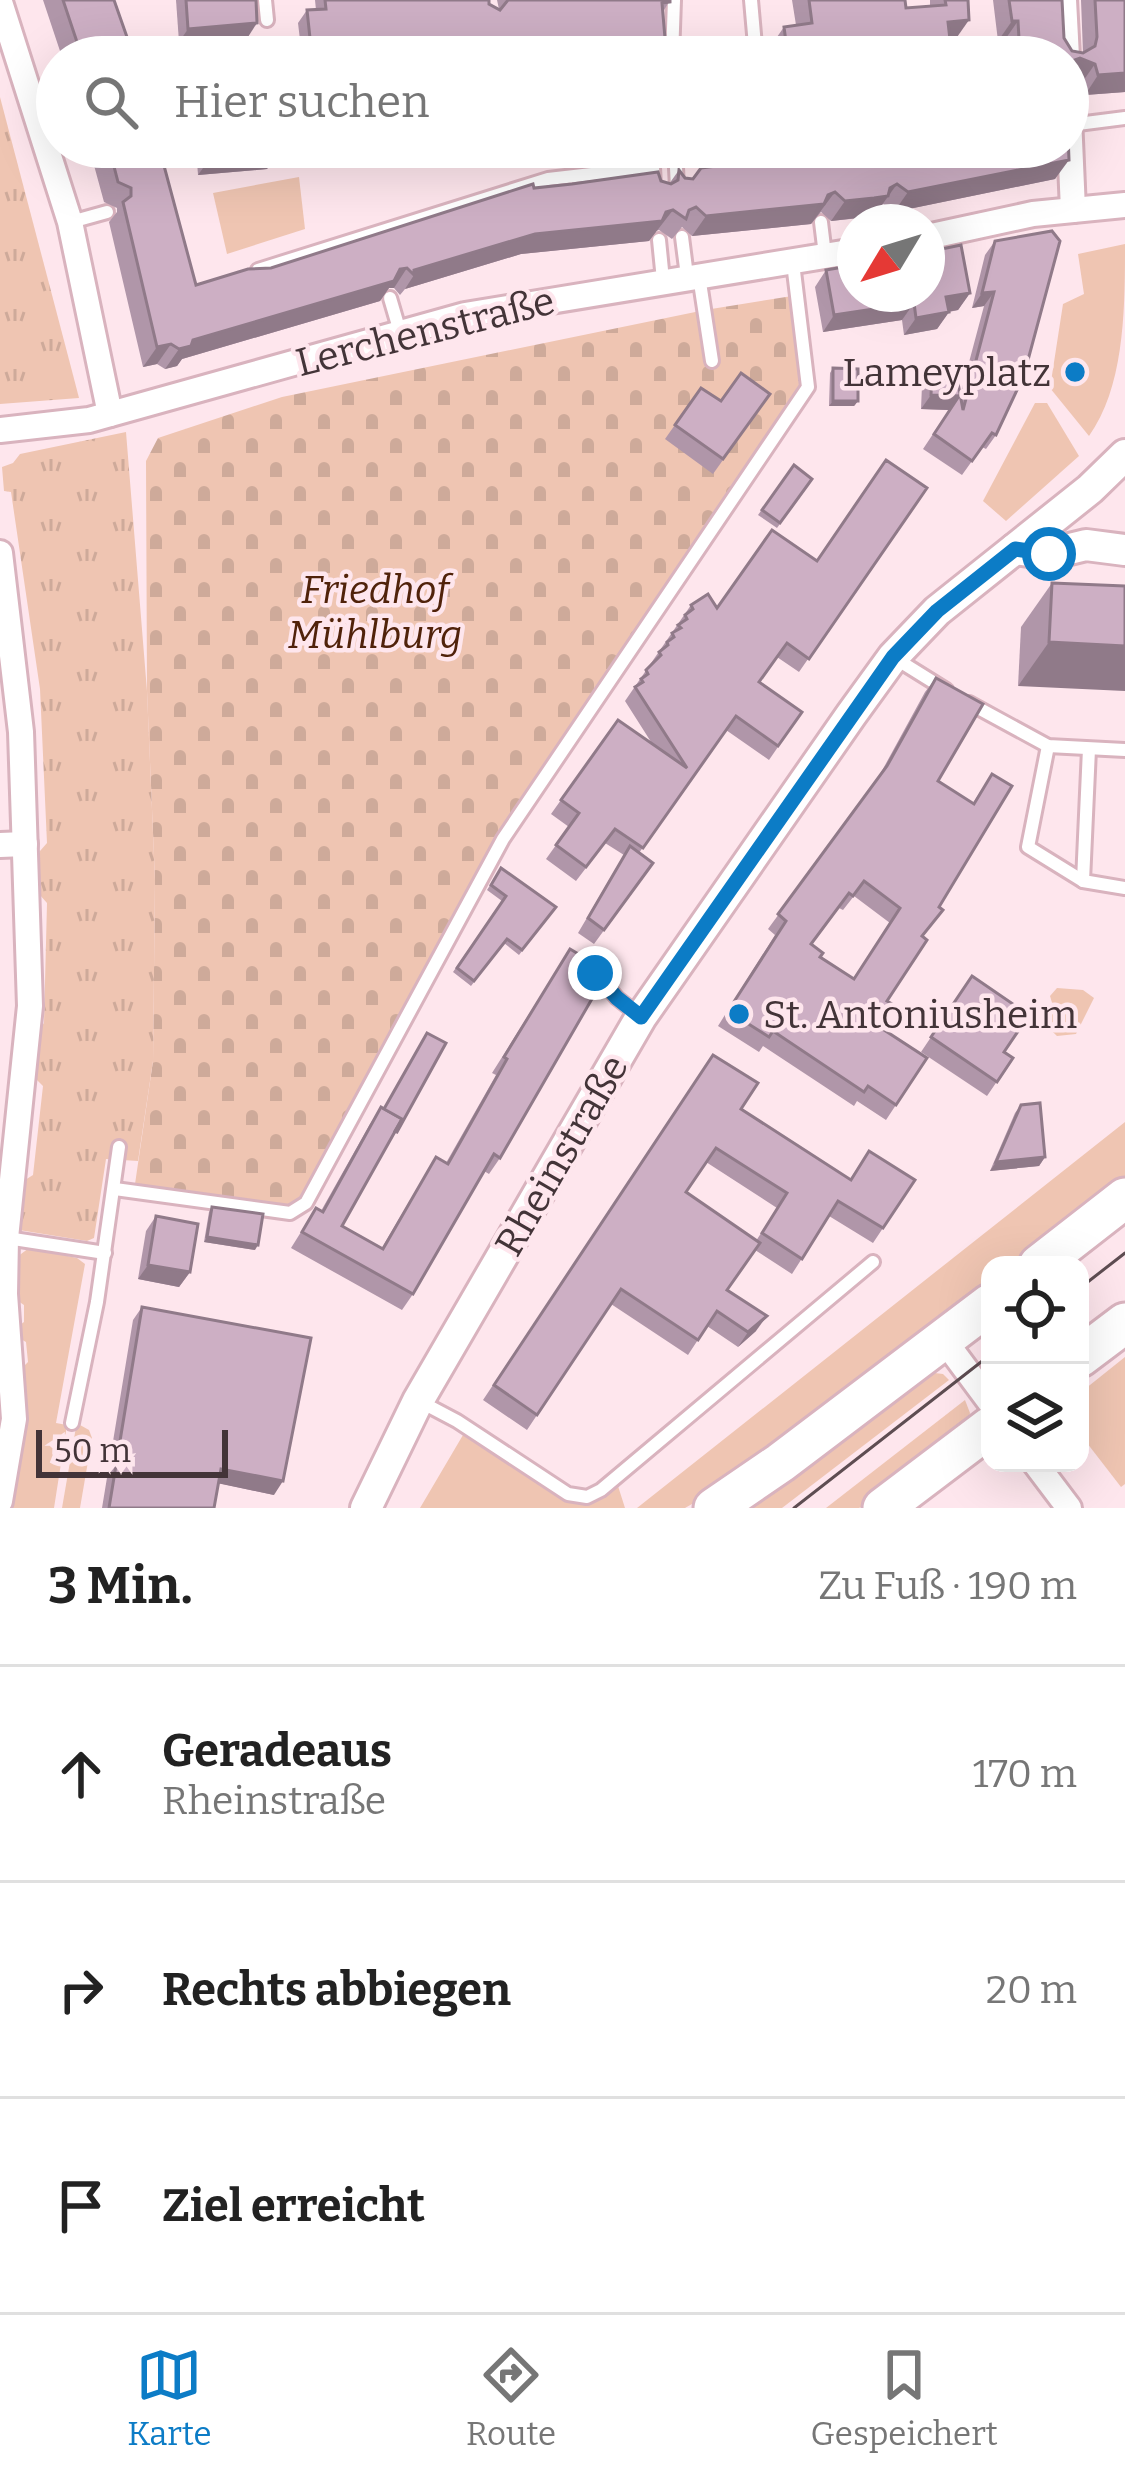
<!DOCTYPE html>
<html lang="de">
<meta charset="utf-8">
<style>
:root{--surface:#fff;--page:#f6f6f6;--text:#222;--muted:#767676;--line:#e0e0e0;--accent:#0c7cc6}
body{margin:0;font-family:Bitter,serif;background:var(--page);color:var(--text)}
.controls{position:absolute;right:36px;bottom:36px;display:grid;overflow:hidden;border-radius:24px;box-shadow:0 12px 48px #0002}
.controls button{width:108px;height:108px;display:grid;place-items:center;padding:0;border:0;border-bottom:3px solid var(--line);background:var(--surface);color:var(--text);font:60px sans-serif}
.compass{position:absolute;left:837px;top:204px;width:108px;height:108px;border-radius:50%;background:var(--surface);box-shadow:0 12px 48px #0002;rotate:232deg}
.scale{position:absolute;left:36px;bottom:30px;width:192px;box-sizing:border-box;padding-left:12px;border:6px solid #433438;border-top:0;font-size:33px;line-height:42px;white-space:nowrap;color:#433438;-webkit-text-stroke:9px #fee6ed;paint-order:stroke}
.stop{position:absolute;width:36px;height:36px;margin:-27px;border:9px solid #0c7cc6;border-radius:50%;background:#fff}
.stop.end{background:#0c7cc6;border-color:#fff;box-shadow:0 3px 12px #0008}
.list{margin:0;padding:0;list-style:none}
h2{display:flex;justify-content:space-between;align-items:center;height:156px;margin:0;padding:0 48px;font-size:51px}
h2 small{font-size:39px;font-weight:400;color:var(--muted)}
.list li{display:grid;grid-template-columns:78px 1fr auto;gap:36px;align-items:center;box-sizing:border-box;height:216px;padding:0 48px;border-top:3px solid var(--line)}
.list b{display:block;font-size:45px;white-space:nowrap}
.list p{margin:0;font-size:39px;white-space:nowrap;color:var(--muted)}
.list em{font-size:39px;font-style:normal;color:var(--muted)}
.icon{flex:none;width:66px;height:66px;fill:none;stroke:currentColor;stroke-width:2;stroke-linecap:round;stroke-linejoin:round}
.map{position:relative;flex:none;width:1125px;height:1508px;overflow:hidden}
.search{position:absolute;background:var(--surface);box-shadow:0 12px 48px #0002;left:36px;right:36px;top:36px;height:132px;display:flex;align-items:center;gap:30px;box-sizing:border-box;padding:0 42px;border-radius:66px;color:var(--muted);font-size:45px}
.sheet{height:804px;background:var(--surface)}
nav{display:flex;justify-content:space-around;align-items:center;box-sizing:border-box;height:168px;border-top:3px solid var(--line);background:var(--surface);font-size:33px;color:var(--muted)}
nav a{display:grid;justify-items:center;gap:6px}
nav .on{color:var(--accent)}
.map>svg:first-child{display:block}
.grass{fill:#efc5b2}
.cemetery{fill:url(#cemetery-stones)}
.park{fill:url(#park-tufts)}
.lines{fill:none;stroke-linecap:round;stroke-linejoin:round}
.service-casing{stroke:#d9b3be;stroke-width:18}
.minor-casing{stroke:#d9b3be;stroke-width:30}
.tertiary-casing{stroke:#d9b3be;stroke-width:36}
.primary-casing{stroke:#d9b3be;stroke-width:45}
.service{stroke:#fff;stroke-width:12}
.minor{stroke:#fff;stroke-width:24}
.tertiary{stroke:#fff;stroke-width:30}
.primary{stroke:#fff;stroke-width:39}
.tram{stroke:#5e4d52;stroke-width:3}
.wall{fill:#b096a9;fill-rule:evenodd}
.shaded-wall{fill:#907a89}
.building{fill:#cdafc4;stroke:#907a89;stroke-width:3;fill-rule:evenodd}
.route{stroke:#0c7cc6;stroke-width:15}
.poi-dot{fill:#0c7cc6;stroke:#fee6ed;stroke-width:4.5}
.labels{text-anchor:middle;stroke-width:9;stroke-linejoin:round;paint-order:stroke}
.street-label{font-size:39px;fill:#433438;stroke:#fee6ed}
.poi-label{font-size:39px;fill:#433438;stroke:#fee6ed;text-anchor:end}
.park-label{font-size:39px;font-style:italic;fill:#50220a;stroke:#fee6ed}
</style>
<div class="map">
<svg width="1125" height="1508" viewBox="0 0 1125 1508">
<defs>
<pattern id="cemetery-stones" width="16" height="16" patternUnits="userSpaceOnUse" patternTransform="scale(3)"><rect width="16" height="16" fill="#efc5b2"/><path d="M2 7V4a2 2 0 0 1 4 0v3zM10 15v-3a2 2 0 0 1 4 0v3z" fill="#ceaa9a"/></pattern>
<pattern id="park-tufts" width="24" height="20" patternUnits="userSpaceOnUse" patternTransform="scale(3)"><rect width="24" height="20" fill="#efc5b2"/><path d="M3 7l-1-3M5 7V3M7 7l1-3M15 17l-1-3M17 17v-4M19 17l1-3" fill="none" stroke="#ceaa9a"/></pattern>
</defs>
<rect width="100%" height="100%" fill="#fee6ed"/>
<g class="grass">
<path d="M299,177L305,229L227,254L213,193Z"/>
<path d="M1125,244C1125,307 1125,386 1089,436L1050,388L1063,304L1084,294L1078,254Z"/>
<path d="M1035,403H1047L1079,456L1006,521L983,501Z"/>
<path d="M1057,988L1083,990L1094,998L1076,1034L1057,1036L1044,1023L1053,1006L1050,996Z"/>
<path d="M1125,1122V1181L1016,1265H990V1285L725,1485L685,1508H637Z"/>
<path d="M29,1248L77,1258L85,1264L56,1423L67,1425L54,1508H7L21,1459L22,1368L28,1362L26,1342L19,1338L16,1328L24,1322V1305L15,1299L17,1257Z"/>
<path d="M1125,1357V1484L1121,1487L1080,1434V1393Z"/>
<path d="M926,1372L943,1374L949,1380L782,1508H750Z"/>
<path d="M965,1400L970,1413L967,1422L870,1501L859,1508H826Z"/>
<path d="M80,1425L89,1430L92,1438L80,1508H62L76,1427Z"/>
<path d="M463,1435C505,1462 567,1508 618,1486L625,1508H420Z"/>
</g>
<path class="cemetery" d="M792,296L804,385L498,838L304,1199L287,1209L135,1184L153,1061L155,880L147,691L146,461L158,438L282,397L705,310Z"/>
<g class="park">
<path d="M0,97L72,371L79,398L0,404Z"/>
<path d="M126,432L147,691L155,880L153,1061L138,1161L106,1159L94,1238L87,1241L19,1230L25,1180L33,1175L43,1086L34,1077L36,1034L44,1023L47,903L39,894L40,851L47,843L40,689L11,492L4,491L2,467L13,463L20,454Z"/>
</g>
<g class="lines">
<g class="service-casing">
<g id="service">
<path d="M265,0L267,20"/>
<path d="M751,0L756,57"/>
<path d="M672,57L674,0"/>
<path d="M1070,125L1125,118"/>
<path d="M675,147L677,188"/>
<path d="M884,214L886,222"/>
<path d="M71,222L107,212"/>
<path d="M821,222L825,255"/>
<path d="M682,237L687,276"/>
<path d="M659,240L663,280"/>
<path d="M258,270L548,179L653,167L654,187"/>
<path d="M699,276L712,361"/>
<path d="M390,298L400,332"/>
<path d="M893,657L946,690"/>
<path d="M969,703L1048,746L1125,750"/>
<path d="M1048,746L1028,847L1083,881"/>
<path d="M1089,749L1083,881L1125,888"/>
<path d="M595,972L617,998L640,1016"/>
<path d="M115,1189L290,1213L306,1203L503,839L808,387L793,263"/>
<path d="M7,1238L105,1253"/>
<path d="M421,1402L457,1421L568,1494L587,1497L601,1490L873,1262"/>
<path d="M72,1423L97,1302L119,1147"/>
</g>
</g>
<g class="minor-casing">
<g id="minor">
<path d="M1064,0L1067,57"/>
<path d="M0,2L70,222L110,414"/>
<path d="M1068,94L1073,210"/>
<path d="M927,237L1033,214L1125,205"/>
<path d="M0,430L89,420L465,315L855,251"/>
<path d="M0,553L21,732L30,1006L6,1238L5,1294L14,1419L0,1501"/>
<path d="M0,845L25,844"/>
<path d="M944,1340L990,1402"/>
<path d="M1035,1463L1069,1508"/>
</g>
</g>
<g class="tertiary-casing">
<g id="tertiary">
<path d="M1015,549L1049,554L1086,545L1125,550"/>
<path d="M366,1508L418,1401L641,1017L851,715L893,657L937,611L1090,489L1125,455"/>
</g>
</g>
<g class="primary-casing">
<g id="primary">
<path d="M1039,1265L1125,1198"/>
<path d="M1080,1357L1125,1323"/>
<path d="M714,1508L780,1463L990,1304"/>
<path d="M883,1508L990,1427"/>
</g>
</g>
<use href="#service" class="service"/>
<use href="#minor" class="minor"/>
<use href="#tertiary" class="tertiary"/>
<use href="#primary" class="primary"/>
<g class="tram">
<path d="M1080,1288L1125,1253"/>
<path d="M794,1508L990,1355"/>
</g>
</g>
<g class="wall">
<path d="M43,0H114L134,57H62Z"/>
<path d="M176,0H256L248,37L179,42Z"/>
<path d="M315,0H489V4L499,9L497,0H670L663,12L656,50L572,57H302L298,23L307,10H316Z"/>
<path d="M792,0H905L906,8L930,6V0H968L955,40L950,41L952,57H771L770,47L784,27L796,25Z"/>
<path d="M993,0H1062L1064,38L1072,51L1083,53L1081,0H1125V92L1085,95L1081,84L1068,79V57H1005L1004,41H998Z"/>
<path d="M89,147H159L196,285L271,268L534,188L661,181L669,184L679,170L685,178L693,179L714,166L717,163L841,150L843,147H880L884,155L882,147H1068L1055,179L894,212L883,204L874,216L860,218L831,221L821,212L811,224L692,236L682,227L672,239L659,230L656,231L649,241L521,254L405,289L400,295L394,288H389L380,301L182,359L177,366L165,369L157,364L143,367L109,222L117,212V208L104,202Z"/>
<path d="M196,147H280V150L267,169L198,175Z"/>
<path d="M995,241L996,435L986,449L982,447L962,475L923,449L949,410L921,409L922,385L932,371L960,396L984,306L972,308L985,255Z"/>
<path d="M826,270L970,293L958,310L949,312L937,329L904,335L902,320L823,332L815,287Z"/>
<path d="M833,368L858,401L854,406H829L830,373Z"/>
<path d="M701,388L721,401L770,394L713,474L665,439Z"/>
<path d="M794,465L812,479L777,528L758,515Z"/>
<path d="M927,488L799,672L777,657L759,682L802,712L769,760L726,730L639,853L653,863L594,944L578,933L624,855L605,843L576,881L546,859L569,827L551,814L618,720L653,745L625,701L691,605L717,608L817,560Z"/>
<path d="M1052,583L1125,586L1018,686L1021,627Z"/>
<path d="M936,678L938,781L973,803L992,774L939,907L887,1001L878,1026L927,1058L886,1120L857,1101L854,1106L763,1046L759,1052L718,1026L775,935L768,929L878,778L925,692ZM854,896L890,923L853,979L820,957L812,944L839,908L843,910Z"/>
<path d="M501,868L556,907L519,955L504,943L471,986L453,972L502,901L487,890Z"/>
<path d="M570,949L500,1158L489,1174L484,1171L413,1294L402,1310L291,1248L316,1208L321,1211L370,1124L381,1107L397,1132L392,1136L342,1226L381,1249L436,1157L446,1163L496,1075L492,1073Z"/>
<path d="M972,976L1004,1052L1013,1058L987,1096L921,1052Z"/>
<path d="M713,1055L741,1109L850,1179L869,1151L915,1180L873,1243L829,1216L792,1274L755,1250L727,1290L756,1331L738,1347L707,1326L688,1355L611,1304L527,1430L483,1400ZM706,1162L777,1208L756,1241L686,1192Z"/>
<path d="M1021,1105L1045,1157L1039,1166L990,1171L1015,1113Z"/>
<path d="M212,1207L255,1250L204,1242L209,1212Z"/>
<path d="M156,1216L190,1272L179,1287L138,1279L146,1231Z"/>
<path d="M142,1307L274,1495L218,1483L214,1508H102L133,1320Z"/>
</g>
<g class="shaded-wall">
<path d="M969,20L955,40L934,42L948,22Z"/>
<path d="M1012,21H1018L1004,41H998Z"/>
<path d="M257,23L248,37L179,42L188,29Z"/>
<path d="M665,38L656,50L571,57H505L510,50Z"/>
<path d="M878,42L867,57H815L831,45Z"/>
<path d="M1080,58L1095,64L1081,84L1068,79V67L1072,61Z"/>
<path d="M1125,73V92L1085,95L1098,75Z"/>
<path d="M320,147H353L317,151Z"/>
<path d="M280,150L267,169L198,175L211,157Z"/>
<path d="M1069,160L1055,179L894,212L908,192Z"/>
<path d="M897,184L874,216L831,221L845,201Z"/>
<path d="M835,192L811,224L692,236L706,216Z"/>
<path d="M673,210L649,241L521,254L405,289L414,275V270L535,234Z"/>
<path d="M407,268L394,288H389L380,301L182,359L177,366L165,369L179,349L193,340L400,269Z"/>
<path d="M994,292L984,306L972,308L982,293Z"/>
<path d="M970,293L958,310L934,314L946,297Z"/>
<path d="M914,303L902,320L823,332L834,315Z"/>
<path d="M949,312L937,329L904,335L916,318Z"/>
<path d="M171,344L157,364L143,367L157,347Z"/>
<path d="M931,395L959,396L949,410L921,409Z"/>
<path d="M833,401H858L854,406H829Z"/>
<path d="M1049,642L1125,646V691L1018,686Z"/>
<path d="M1045,1157L1039,1166L990,1171L996,1162Z"/>
<path d="M207,1237L258,1245L255,1250L204,1242Z"/>
<path d="M148,1265L190,1272L179,1287L138,1279Z"/>
<path d="M767,1316L756,1331L738,1347L748,1332Z"/>
<path d="M221,1469L283,1481L274,1495L212,1482Z"/>
</g>
<g class="building">
<path d="M63,0H114L134,57H82Z"/>
<path d="M186,0H256L257,23L188,29Z"/>
<path d="M325,0H489V4L500,10L508,0H670V2L662,3L665,38L510,50L511,57H312L307,10L326,9Z"/>
<path d="M809,0H905L906,8L946,5L945,0H968L969,20L948,22L952,57H881L878,42L831,45L832,54L816,57H788L784,27L812,23Z"/>
<path d="M1009,0H1062L1064,38L1072,51L1083,53L1095,46L1097,37L1095,0H1125V73L1098,75L1095,64L1080,58L1072,61L1068,69V57H1020L1018,21H1012Z"/>
<path d="M1068,134L1069,160L908,192L897,184L890,188L888,196L874,198L845,201L835,192L828,195L824,204L706,216L696,207L689,210L686,219L673,210L666,212L662,221L535,234L414,270V275L407,268L400,269L394,281L193,340L191,346L179,349L171,344L157,347L123,202L131,196V188L118,182L109,147H159L196,285L248,269L271,268L533,184L534,188L572,184L658,172L661,181L671,184L678,180L679,170L685,178L693,179L701,168L717,166V163L803,151L845,149V147H880L883,155L896,156L899,147H1068Z"/>
<path d="M210,147H280V150L211,157Z"/>
<path d="M1052,231L1060,241L1024,375L996,435L992,433L972,461L934,434L959,396L931,395L932,371L956,372L963,410L994,292L982,293L995,241Z"/>
<path d="M961,245L970,293L946,297L949,312L916,318L914,303L834,315L826,270L855,265V294H927V252Z"/>
<path d="M833,368L858,369V401H833Z"/>
<path d="M741,373L770,394L723,459L675,425L701,388L721,401Z"/>
<path d="M886,460L927,488L809,659L787,643L759,682L802,712L778,746L736,716L643,848L615,829L586,867L556,845L579,813L561,800L618,720L687,768L635,687L643,682L641,679L648,674L646,670L661,655L659,652L668,645L667,642L674,637L672,633L681,628L678,625L687,619L685,615L693,609L691,605L708,594L717,608L772,530L817,561Z"/>
<path d="M794,465L812,479L780,523L762,510Z"/>
<path d="M1052,583L1125,586V646L1049,642Z"/>
<path d="M936,678L983,704L938,781L974,804L992,774L1012,786L939,907L943,910L922,936L927,940L887,1001L892,1004L878,1026L927,1058L896,1105L868,1086L864,1092L773,1031L769,1037L728,1011L786,921L778,914L887,766ZM864,881L900,908L854,979L820,957L823,953L811,944L849,893L853,896Z"/>
<path d="M630,846L653,863L604,930L588,918Z"/>
<path d="M501,868L556,907L522,950L507,939L474,981L457,968L506,896L491,885Z"/>
<path d="M570,949L604,969V978L500,1158L494,1154L413,1294L302,1232L316,1208L323,1212L381,1107L402,1119L342,1226L383,1249L436,1157L448,1164L507,1059L504,1057Z"/>
<path d="M972,976L1029,1015L1004,1052L1013,1058L997,1082L931,1037Z"/>
<path d="M427,1033L446,1043L397,1132L395,1131L402,1119L384,1109Z"/>
<path d="M713,1055L758,1083L741,1109L851,1180L869,1151L915,1180L883,1228L838,1201L802,1259L762,1233L787,1193L716,1148L686,1192L760,1243L727,1290L767,1316L748,1332L717,1311L698,1340L621,1289L537,1415L494,1385Z"/>
<path d="M1040,1103L1045,1157L996,1162L1021,1105Z"/>
<path d="M212,1207L263,1214L258,1245L207,1237Z"/>
<path d="M156,1216L198,1224L190,1272L148,1265Z"/>
<path d="M142,1307L311,1338L283,1481L221,1469L214,1508H109Z"/>
</g>
<g class="lines">
<path class="route" d="M595,973L617,998L641,1017L893,657L937,611L1015,549L1049,554"/>
</g>
<g class="poi-dot">
<circle cx="1075" cy="372" r="12"/>
<circle cx="739" cy="1014" r="12"/>
</g>
<g class="labels">
<g class="street-label">
<text transform="translate(425 331) rotate(-14)" y="14">Lerchenstraße</text>
<text transform="translate(561 1155) rotate(-60)" y="14">Rheinstraße</text>
</g>
<g class="poi-label">
<text x="1051" y="386">Lameyplatz</text>
<text x="763" y="1028" text-anchor="start">St. Antoniusheim</text>
</g>
<g class="park-label">
<text x="375" y="603">Friedhof<tspan x="375" dy="45">Mühlburg</tspan></text>
</g>
</g>
</svg>
<div class="controls">
<button><svg class="icon" aria-label="locate" viewBox="0 0 24 24"><circle cx="12" cy="12" r="6"/><path d="M12 2v4M12 18v4M2 12h4M18 12h4"/></svg></button>
<button><svg class="icon" aria-label="layers" viewBox="0 0 24 24"><path d="M12 4l9 5-9 5-9-5zM3 14l9 5 9-5"/></svg></button>
</div>
<svg class="compass" viewBox="-18 -18 36 36"><path d="M0-13l5 13h-10z" fill="#e53935"/><path d="M0 13l5-13h-10z" fill="#767676"/></svg>
<div class="scale">50 m</div>
<div class="stop" style="left:1049px;top:554px"></div>
<div class="stop end" style="left:595px;top:973px"></div>
<div class="search"><svg class="icon" aria-label="search" viewBox="0 0 24 24"><circle cx="10" cy="10" r="6"/><path d="M15 15l6 6"/></svg>Hier suchen</div>
</div>
<section class="sheet">
<h2>3 Min.<small>Zu Fuß · 190 m</small></h2>
<ul class="list">
<li><svg class="icon" aria-label="ahead" viewBox="0 0 24 24"><path d="M12 20V5M6 11l6-6 6 6"/></svg><div><b>Geradeaus</b><p>Rheinstraße</p></div><em>170 m</em></li>
<li><svg class="icon" aria-label="right" viewBox="0 0 24 24"><path d="M7 20v-9h11M14 6l5 5-5 5"/></svg><div><b>Rechts abbiegen</b></div><em>20 m</em></li>
<li><svg class="icon" aria-label="arrive" viewBox="0 0 24 24"><path d="M6 21V4h12l-3 4 3 4H6"/></svg><div><b>Ziel erreicht</b></div></li>
</ul>
</section>
<nav>
<a class="on"><svg class="icon" aria-label="map" viewBox="0 0 24 24"><path d="M3 6l6-2 6 2 6-2v14l-6 2-6-2-6 2zM9 4v14M15 6v14"/></svg>Karte</a>
<a><svg class="icon" aria-label="directions" viewBox="0 0 24 24"><path d="M12 3l9 9-9 9-9-9zM9 14v-3h6M13 9l2 2-2 2"/></svg>Route</a>
<a><svg class="icon" aria-label="saved" viewBox="0 0 24 24"><path d="M7 4h10v16l-5-4-5 4z"/></svg>Gespeichert</a>
</nav>
